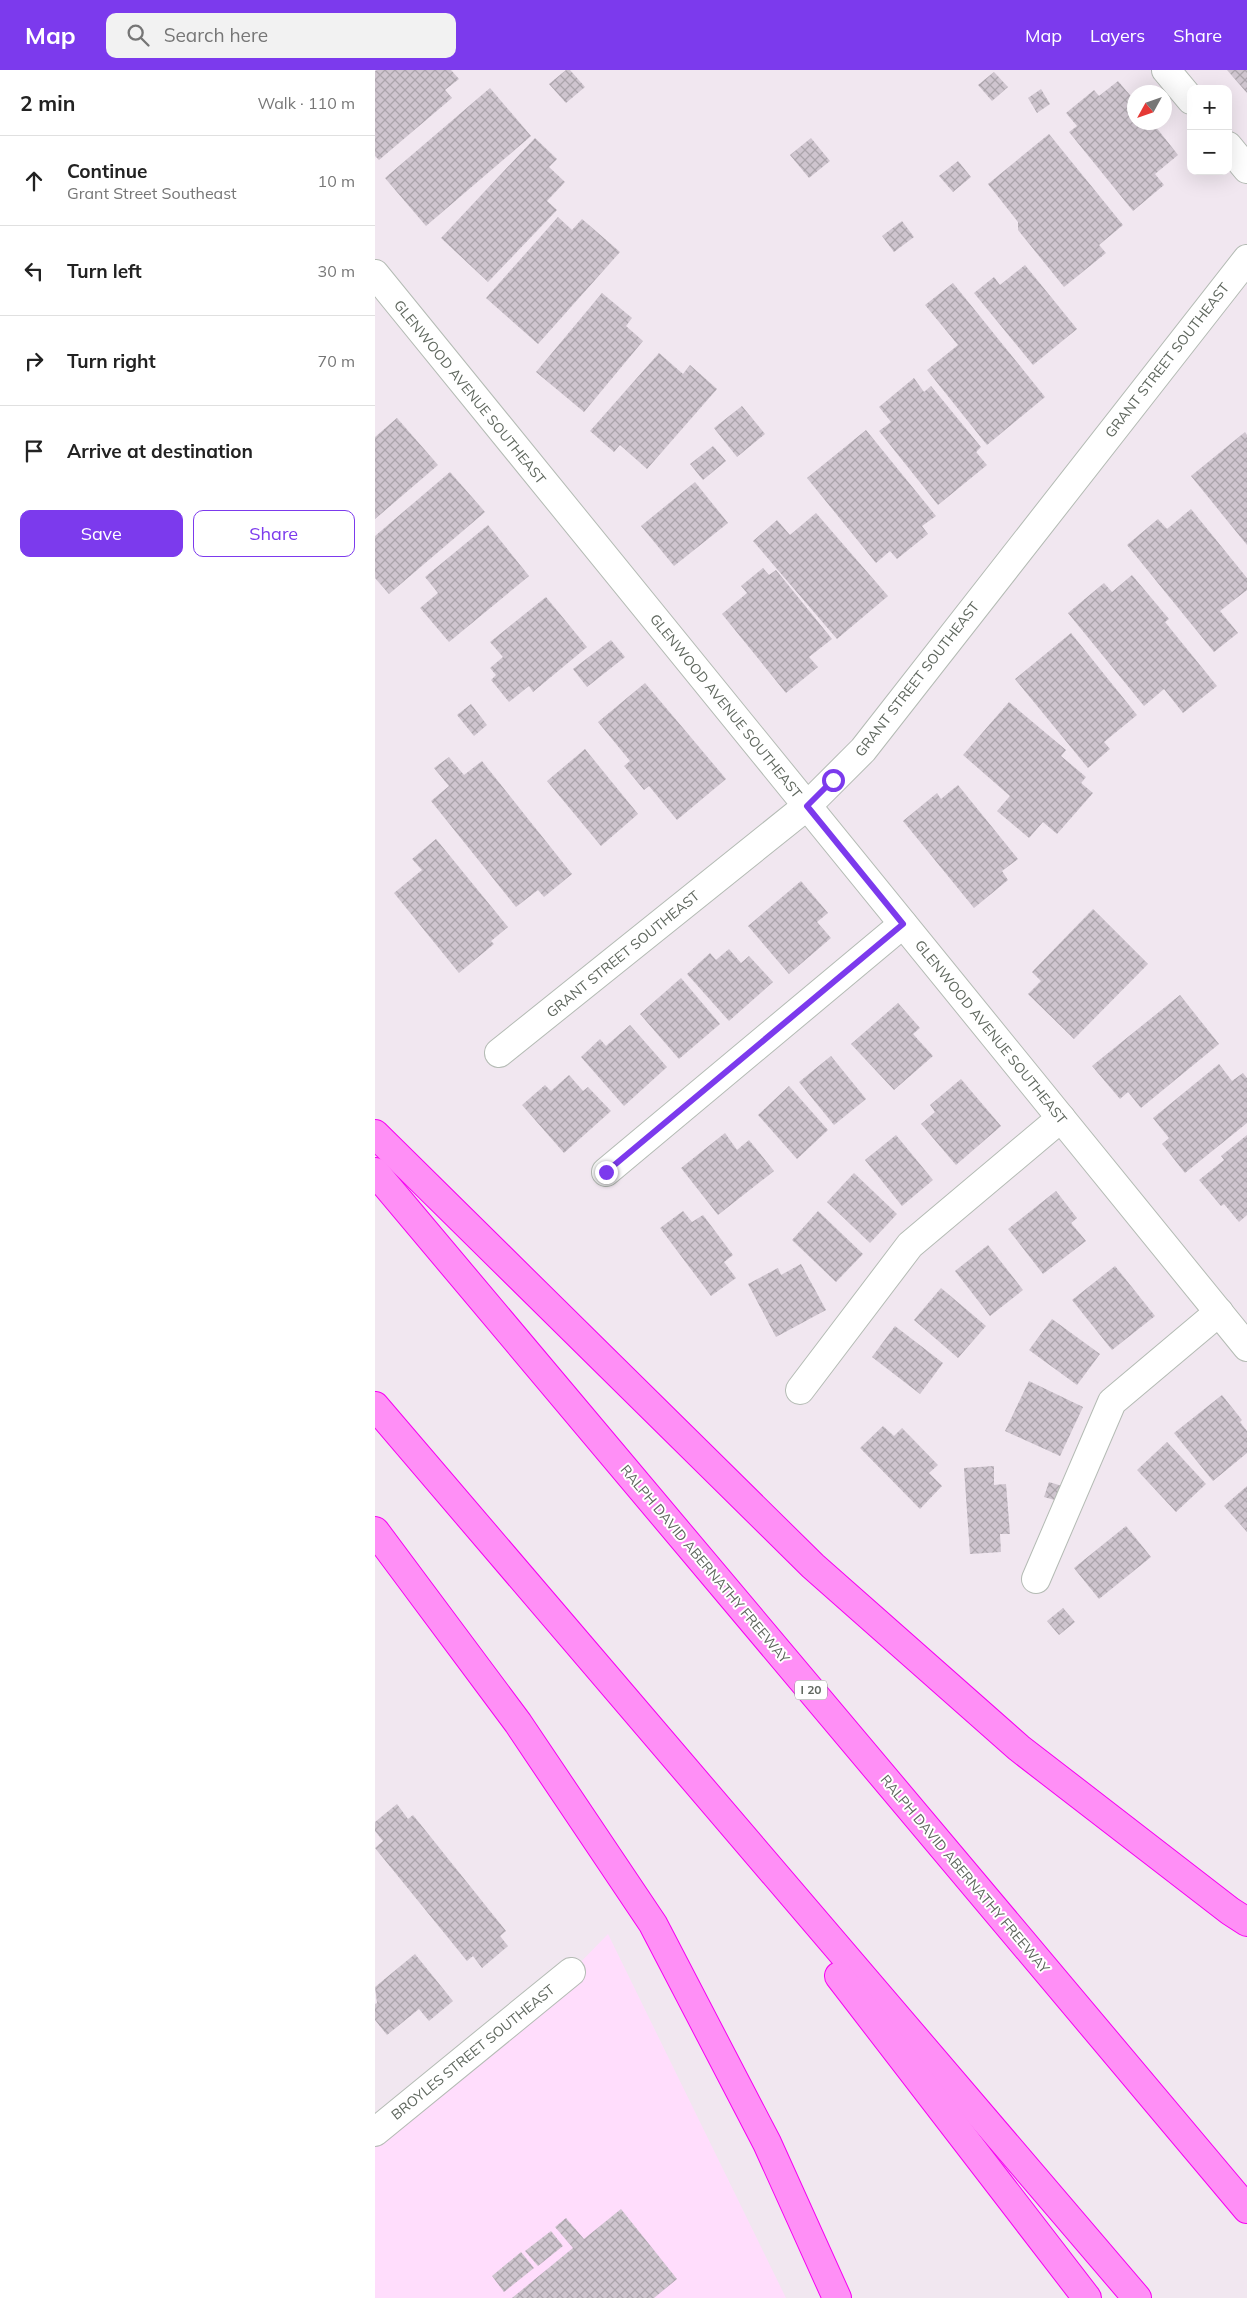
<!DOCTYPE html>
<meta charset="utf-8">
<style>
:root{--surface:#fff;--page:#f2f2f2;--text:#222;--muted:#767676;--line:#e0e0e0;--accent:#7c3aed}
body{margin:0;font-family:Mulish,sans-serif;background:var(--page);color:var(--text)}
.controls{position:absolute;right:15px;top:15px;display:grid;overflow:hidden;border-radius:10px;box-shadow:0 5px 20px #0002}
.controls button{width:45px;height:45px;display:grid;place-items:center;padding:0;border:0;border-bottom:1px solid var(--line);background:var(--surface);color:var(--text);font:25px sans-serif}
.compass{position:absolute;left:752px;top:15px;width:45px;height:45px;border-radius:50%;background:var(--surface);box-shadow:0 5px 20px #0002;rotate:230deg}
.stop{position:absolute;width:15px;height:15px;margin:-11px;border:4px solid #7c3aed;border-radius:50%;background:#fff}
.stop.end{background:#7c3aed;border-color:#fff;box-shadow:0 1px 5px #0008}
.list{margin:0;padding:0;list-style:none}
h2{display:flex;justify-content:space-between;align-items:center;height:65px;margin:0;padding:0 20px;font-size:21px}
h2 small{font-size:16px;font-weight:400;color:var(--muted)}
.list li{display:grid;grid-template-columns:32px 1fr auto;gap:15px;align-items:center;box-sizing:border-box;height:90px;padding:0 20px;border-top:1px solid var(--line)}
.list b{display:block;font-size:19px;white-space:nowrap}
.list p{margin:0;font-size:16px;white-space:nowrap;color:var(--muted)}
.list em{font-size:16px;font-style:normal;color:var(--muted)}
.actions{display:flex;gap:10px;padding:15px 20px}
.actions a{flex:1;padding:11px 0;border:1px solid var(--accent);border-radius:10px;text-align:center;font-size:18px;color:var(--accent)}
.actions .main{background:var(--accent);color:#fff}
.icon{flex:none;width:28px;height:28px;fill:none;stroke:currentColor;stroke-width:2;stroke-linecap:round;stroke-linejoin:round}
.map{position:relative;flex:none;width:872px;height:2228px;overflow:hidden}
header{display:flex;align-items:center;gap:30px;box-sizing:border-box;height:70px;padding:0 25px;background:var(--accent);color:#fff}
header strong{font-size:24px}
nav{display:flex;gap:28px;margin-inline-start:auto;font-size:18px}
.search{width:350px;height:45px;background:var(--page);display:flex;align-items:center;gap:12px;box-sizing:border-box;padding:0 18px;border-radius:10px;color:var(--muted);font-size:19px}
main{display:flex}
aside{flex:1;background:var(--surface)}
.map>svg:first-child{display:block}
.commercial{fill:#ffddfc}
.building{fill:url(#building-cross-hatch)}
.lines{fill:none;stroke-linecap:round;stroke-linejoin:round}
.minor-casing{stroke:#b4bbb4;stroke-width:30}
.motorway-casing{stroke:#f700f2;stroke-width:30}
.minor{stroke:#fff;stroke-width:28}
.motorway{stroke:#ff8ff6;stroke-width:28}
.route{stroke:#7c3aed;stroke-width:6}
.labels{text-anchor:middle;stroke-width:4;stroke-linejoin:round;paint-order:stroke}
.shield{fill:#fff;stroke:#8f958e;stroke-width:1}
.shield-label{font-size:12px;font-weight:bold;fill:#5f675e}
.street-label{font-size:14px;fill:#5f675e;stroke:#fff}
</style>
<header>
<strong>Map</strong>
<div class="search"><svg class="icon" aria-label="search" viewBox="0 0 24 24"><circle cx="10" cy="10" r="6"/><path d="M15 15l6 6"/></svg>Search here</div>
<nav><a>Map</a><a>Layers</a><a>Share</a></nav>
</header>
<main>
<aside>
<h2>2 min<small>Walk · 110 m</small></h2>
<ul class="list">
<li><svg class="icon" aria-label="ahead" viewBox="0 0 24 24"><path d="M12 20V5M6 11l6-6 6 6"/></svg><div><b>Continue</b><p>Grant Street Southeast</p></div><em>10 m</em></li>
<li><svg class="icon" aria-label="left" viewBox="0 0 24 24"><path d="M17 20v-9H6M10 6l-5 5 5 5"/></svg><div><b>Turn left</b></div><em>30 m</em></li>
<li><svg class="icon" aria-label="right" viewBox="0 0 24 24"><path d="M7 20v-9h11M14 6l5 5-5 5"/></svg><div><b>Turn right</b></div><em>70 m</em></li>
<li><svg class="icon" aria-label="arrive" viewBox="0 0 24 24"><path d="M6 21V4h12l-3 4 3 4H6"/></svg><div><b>Arrive at destination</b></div></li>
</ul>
<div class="actions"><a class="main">Save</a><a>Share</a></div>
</aside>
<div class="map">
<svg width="872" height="2228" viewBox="0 0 872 2228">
<defs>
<pattern id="building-cross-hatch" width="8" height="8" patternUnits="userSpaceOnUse" patternTransform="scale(1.25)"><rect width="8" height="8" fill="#cfc5cf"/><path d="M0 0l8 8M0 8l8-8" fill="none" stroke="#aba4ab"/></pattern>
</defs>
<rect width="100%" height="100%" fill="#f1e7f0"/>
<path class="commercial" d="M233,1864L411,2228H0V2062L196,1902Z"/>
<g class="building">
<path d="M2,0H76L84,9L70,20L77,28L4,90L0,86V1Z"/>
<path d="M191,0H195L210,17L191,33L174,14Z"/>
<path d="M852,0H872V23Z"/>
<path d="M619,2L633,17L617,31L603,15Z"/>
<path d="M743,11L760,31V52H777L803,85L780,104L789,115L758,141L694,62L702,56L691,43L719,20L724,26Z"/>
<path d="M115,18L156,66L51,156L10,108Z"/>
<path d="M666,19L675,34L662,43L653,28Z"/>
<path d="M674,64L748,155L724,175L731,183L689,217L643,160V152L613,114Z"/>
<path d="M160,68L182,89L174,97L190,112L172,131L182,140L113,212L66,168Z"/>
<path d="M436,68L455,91L434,108L415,85Z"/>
<path d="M583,91L596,107L578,122L564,106Z"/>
<path d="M183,147L197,160L207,149L245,182L163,274L111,228Z"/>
<path d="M527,151L539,167L519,182L507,166Z"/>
<path d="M650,195L702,259L658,295L599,223L619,207L625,215Z"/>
<path d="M578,213L670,327L612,375L552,300L583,275L550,235Z"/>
<path d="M227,223L257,248L251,256L268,271L209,342L161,302Z"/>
<path d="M284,283L308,304L315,295L342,319L272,399L245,375L239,382L215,361Z"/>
<path d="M539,308L549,322L556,316L606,377L601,382L612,395L563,435L504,361L516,352L504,337Z"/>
<path d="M367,336L390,364L362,387L339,358Z"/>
<path d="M22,348L63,395L0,449V367Z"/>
<path d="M491,360L561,446L547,456L553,464L522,489L515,481L501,493L432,408Z"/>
<path d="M870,362L872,365V475L816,406Z"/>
<path d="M338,376L351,391L328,410L315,394Z"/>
<path d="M75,402L110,442L14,524L0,508V466Z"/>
<path d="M320,412L353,453L299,496L266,456Z"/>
<path d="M816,439L872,508V520L845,541L863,563L839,582L752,475L783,449L792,459Z"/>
<path d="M441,443L513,526L462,569L378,471L402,450L415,465Z"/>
<path d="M113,455L154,506L74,572L45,538L63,523L50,507Z"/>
<path d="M388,498L394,505L401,500L457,569L434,587L443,597L411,623L347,544L372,523L366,516Z"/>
<path d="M757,505L794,549L790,552L842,616L808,643L789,619L769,636L693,543L729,513L737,522Z"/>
<path d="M171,527L212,577L158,622L154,616L134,632L116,610L121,605L115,598L128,587L115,572Z"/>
<path d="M696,563L762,645L729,672L735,679L713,698L640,609Z"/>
<path d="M236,570L250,587L212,617L198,599Z"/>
<path d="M270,613L351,709L302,750L274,716L269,720L249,696L255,691L223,652Z"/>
<path d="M634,632L691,680L686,686L711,707L706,713L718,723L682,764L668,752L654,768L622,741L635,726L588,685Z"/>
<path d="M96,634L112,655L99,666L82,645Z"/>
<path d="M210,679L263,744L226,776L172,711Z"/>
<path d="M74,687L89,705L107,691L197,804L169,827L163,820L141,837L56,731L74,716L59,698Z"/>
<path d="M583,715L643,789L627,801L633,810L599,838L528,751L562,723L566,729Z"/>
<path d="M61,769L133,857L116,871L119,874L84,903L19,823L47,800L37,789Z"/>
<path d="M426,811L453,843L442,852L456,868L414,904L373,856Z"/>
<path d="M718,839L773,894L699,969L653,924L666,911L657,902Z"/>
<path d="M354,879L366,893L374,886L398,912L354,951L312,904L335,883L341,890Z"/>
<path d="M306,908L345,954L304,989L265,944Z"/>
<path d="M805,925L844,974L766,1038L753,1022L745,1029L717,996Z"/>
<path d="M523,933L545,958L538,964L558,986L519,1020L476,974Z"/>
<path d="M255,955L292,997L249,1036L206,987L225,969L231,976Z"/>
<path d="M456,986L491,1029L459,1055L424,1012Z"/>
<path d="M844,994L857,1011L868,1003L872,1008V1053L810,1103L787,1074L794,1068L778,1048Z"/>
<path d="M194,1005L208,1021L213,1017L236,1041L189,1083L147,1035L170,1015L176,1021Z"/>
<path d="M586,1009L626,1056L581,1095L546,1054L560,1042L555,1035Z"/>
<path d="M414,1016L453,1060L422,1089L383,1045Z"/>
<path d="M350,1063L362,1080L374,1070L399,1101L343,1145L306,1098Z"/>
<path d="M521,1065L558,1110L527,1136L490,1090Z"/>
<path d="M872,1065V1145L864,1152L849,1134L846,1136L824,1110L849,1090L846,1086Z"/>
<path d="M479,1103L522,1144L495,1173L452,1132Z"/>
<path d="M681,1121L702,1148L696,1153L711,1171L668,1204L633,1159Z"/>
<path d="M308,1141L317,1152L328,1145L358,1185L349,1192L361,1208L336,1226L285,1158Z"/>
<path d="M443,1141L488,1184L461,1212L417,1170Z"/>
<path d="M613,1175L648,1220L615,1246L580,1201Z"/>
<path d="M426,1194L451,1240L401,1267L373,1214L403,1198L406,1205Z"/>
<path d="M740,1196L780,1246L737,1280L697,1230Z"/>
<path d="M566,1218L611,1256L583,1288L539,1250Z"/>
<path d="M677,1249L725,1284L702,1315L654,1280Z"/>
<path d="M520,1256L568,1293L545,1324L497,1287Z"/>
<path d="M654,1311L708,1337L685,1386L630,1361Z"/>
<path d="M847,1325L867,1350L865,1352L872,1361V1383L838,1411L799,1363Z"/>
<path d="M508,1356L519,1366L527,1358L563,1395L554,1403L567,1416L545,1439L485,1378Z"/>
<path d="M792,1372L831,1414L801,1442L762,1400Z"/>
<path d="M619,1396V1415L631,1414L635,1464H625L626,1482L595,1484L589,1398Z"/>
<path d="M674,1412L687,1416L683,1431L669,1427Z"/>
<path d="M872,1416V1462L849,1436Z"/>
<path d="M751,1456L776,1487L724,1529L699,1498Z"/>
<path d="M688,1538L700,1552L684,1565L672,1551Z"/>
<path d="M22,1734L33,1749L38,1745L131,1861L125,1866L133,1876L107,1898L98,1886L92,1891L0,1778L8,1771L0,1761V1752Z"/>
<path d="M40,1884L78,1931L54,1951L44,1939L12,1965L0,1950V1934L2,1933L0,1917Z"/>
<path d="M246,2139L302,2209L279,2228H137L198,2178L180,2157L191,2148L209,2169Z"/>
<path d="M176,2161L188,2176L163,2196L150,2181Z"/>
<path d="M146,2182L159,2198L129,2222L117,2206Z"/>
</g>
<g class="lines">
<g class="minor-casing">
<g id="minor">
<path d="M791,0L816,30"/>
<path d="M853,76L872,99"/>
<path d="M0,204L872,1277"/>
<path d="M124,983L432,736L488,680L872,189"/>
<path d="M231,1102L528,854"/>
<path d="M425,1320L535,1175L686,1048"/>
<path d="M661,1509L737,1332L844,1242"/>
<path d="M0,2062L196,1902"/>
</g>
</g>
<g class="motorway-casing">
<g id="motorway">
<path d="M0,1064L438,1496L644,1678L855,1841L872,1852"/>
<path d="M0,1102L872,2139"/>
<path d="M0,1336L762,2228"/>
<path d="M0,1461L143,1653L278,1854L392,2073L462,2228"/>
<path d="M464,1906L712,2228"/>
</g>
</g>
<use href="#minor" class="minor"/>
<use href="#motorway" class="motorway"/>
</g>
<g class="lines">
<path class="route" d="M231,1102L528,854L432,736L458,710"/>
</g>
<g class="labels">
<rect class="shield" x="420" y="1610.5" width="32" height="19" rx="4"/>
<g class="shield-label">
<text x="436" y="1624">I 20</text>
</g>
<g class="street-label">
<text transform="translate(792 290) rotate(-52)" y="5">GRANT STREET SOUTHEAST</text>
<text transform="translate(95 322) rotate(51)" y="5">GLENWOOD AVENUE SOUTHEAST</text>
<text transform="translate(542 609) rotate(-52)" y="5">GRANT STREET SOUTHEAST</text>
<text transform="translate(351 636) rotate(51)" y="5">GLENWOOD AVENUE SOUTHEAST</text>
<text transform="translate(248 884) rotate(-39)" y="5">GRANT STREET SOUTHEAST</text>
<text transform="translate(616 962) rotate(51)" y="5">GLENWOOD AVENUE SOUTHEAST</text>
<text transform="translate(330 1494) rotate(50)" y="5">RALPH DAVID ABERNATHY FREEWAY</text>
<text transform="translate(590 1804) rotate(50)" y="5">RALPH DAVID ABERNATHY FREEWAY</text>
<text transform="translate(98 1982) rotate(-39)" y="5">BROYLES STREET SOUTHEAST</text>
</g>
</g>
</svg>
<div class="controls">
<button>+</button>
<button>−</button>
</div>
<svg class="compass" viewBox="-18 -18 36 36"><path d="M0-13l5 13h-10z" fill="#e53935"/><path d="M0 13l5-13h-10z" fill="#767676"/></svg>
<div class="stop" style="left:458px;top:710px"></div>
<div class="stop end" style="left:231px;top:1102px"></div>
</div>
</main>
